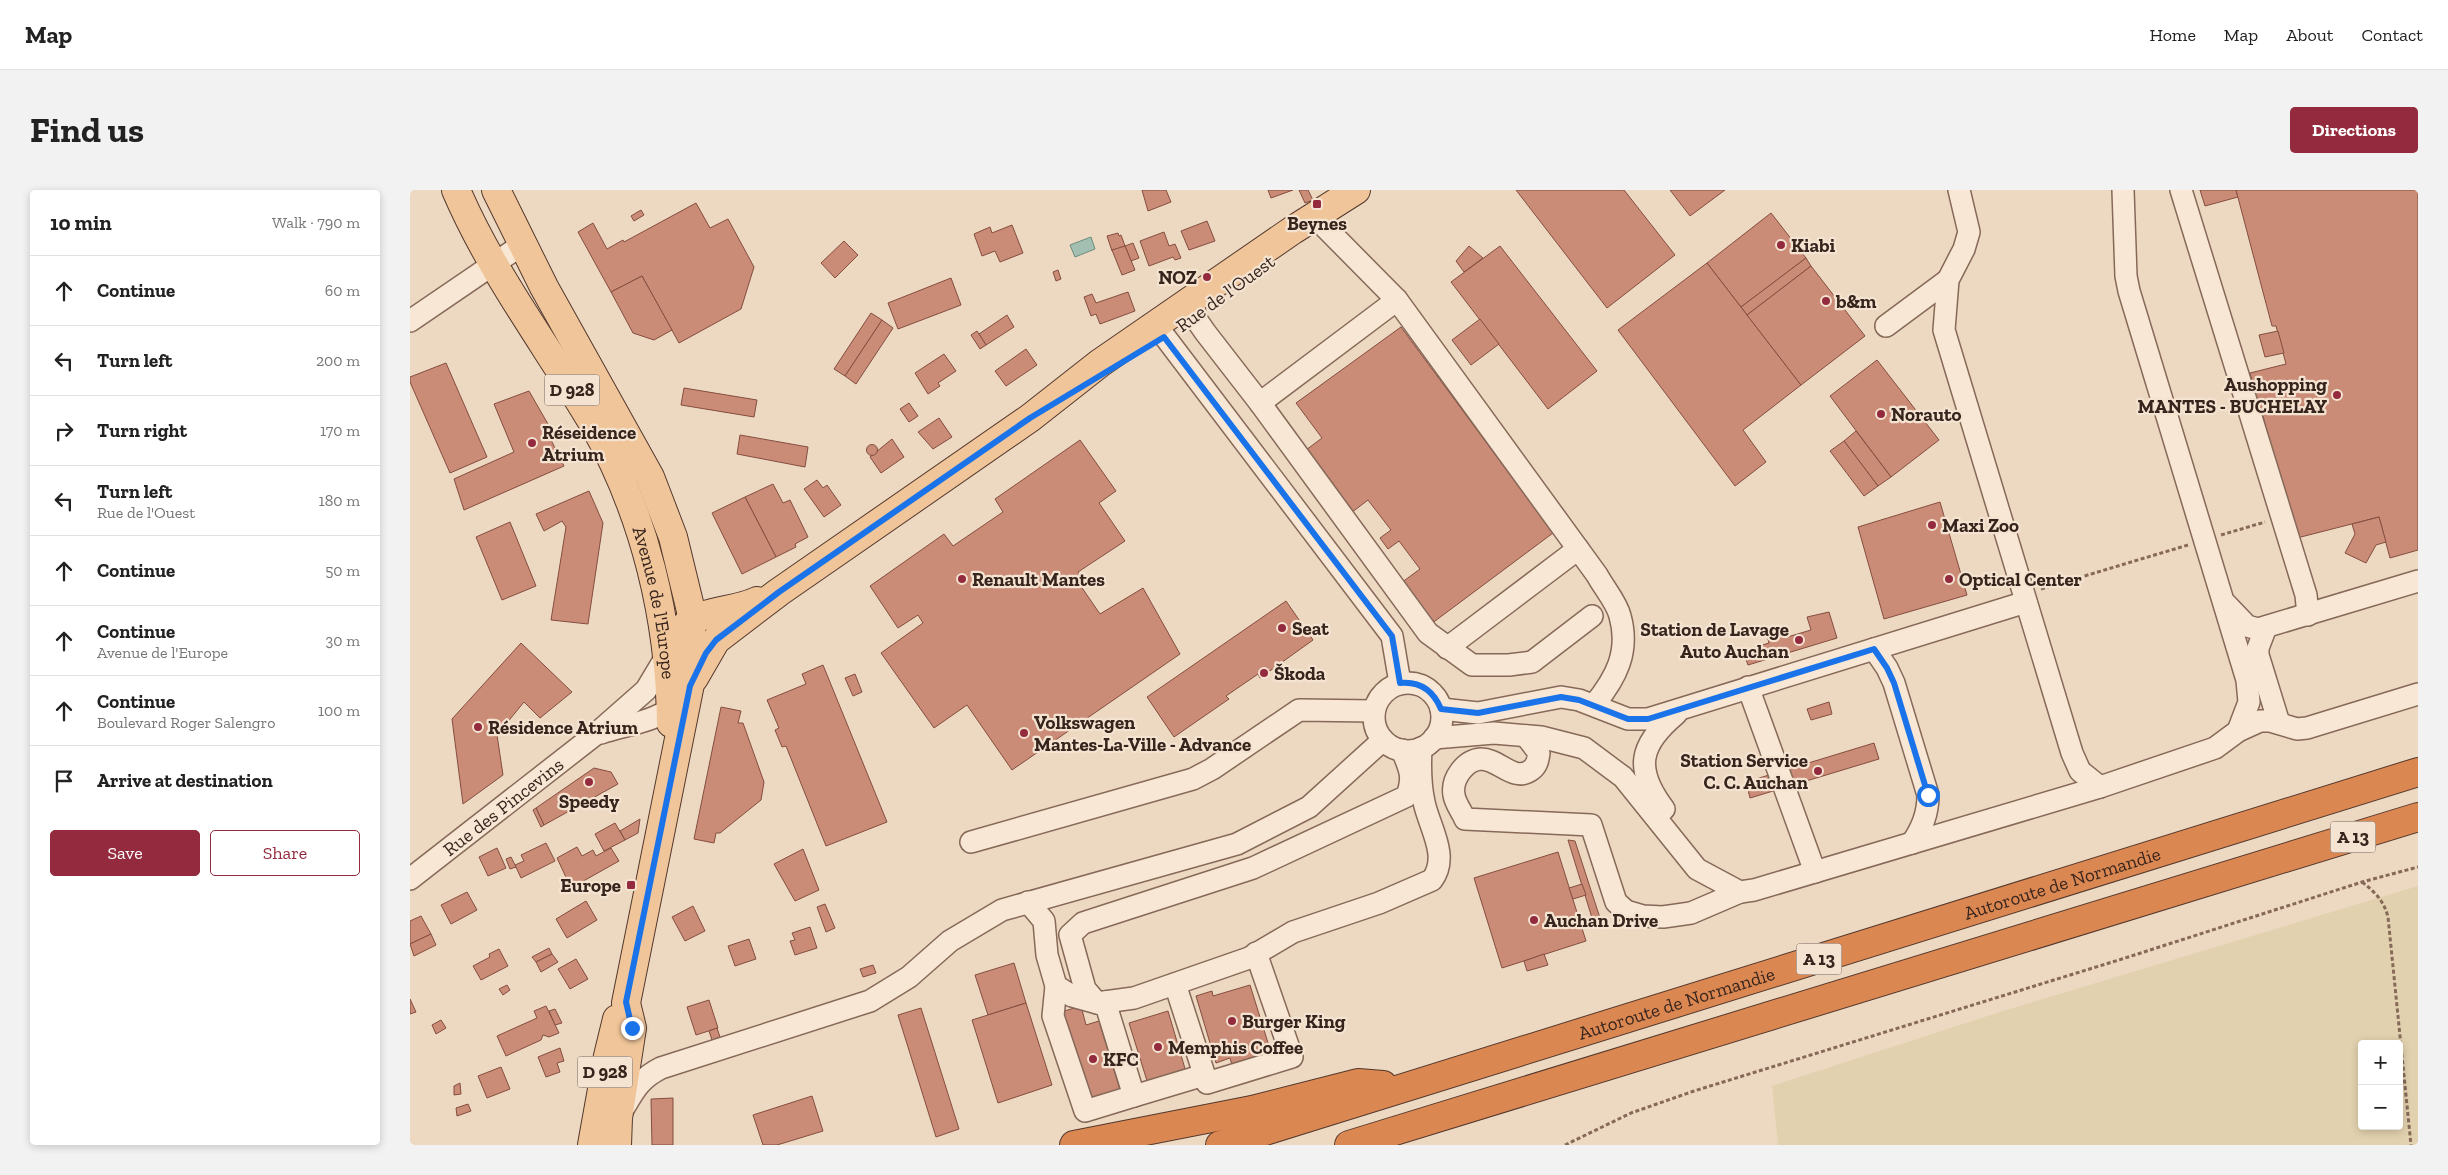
<!DOCTYPE html>
<meta charset="utf-8">
<style>
:root{--surface:#fff;--page:#f2f2f2;--text:#222;--muted:#767676;--line:#e0e0e0;--accent:#932a3d}
body{margin:0;font-family:"Zilla Slab",serif;background:var(--page);color:var(--text)}
.controls{position:absolute;right:15px;bottom:15px;display:grid;overflow:hidden;border-radius:5px;box-shadow:0 2px 8px #0003}
.controls button{width:45px;height:45px;display:grid;place-items:center;padding:0;border:0;border-bottom:1px solid var(--line);background:var(--surface);color:var(--text);font:25px sans-serif}
.stop{position:absolute;width:15px;height:15px;margin:-11px;border:4px solid #1a73e8;border-radius:50%;background:#fff}
.stop.end{background:#1a73e8;border-color:#fff;box-shadow:0 1px 5px #0008}
.list{margin:0;padding:0;list-style:none}
h2{display:flex;justify-content:space-between;align-items:center;height:65px;margin:0;padding:0 20px;font-size:21px}
h2 small{font-size:16px;font-weight:400;color:var(--muted)}
.list li{display:grid;grid-template-columns:32px 1fr auto;gap:15px;align-items:center;box-sizing:border-box;height:70px;padding:0 20px;border-top:1px solid var(--line)}
.list b{display:block;font-size:19px;white-space:nowrap}
.list p{margin:0;font-size:16px;white-space:nowrap;color:var(--muted)}
.list em{font-size:16px;font-style:normal;color:var(--muted)}
.actions{display:flex;gap:10px;padding:15px 20px}
.actions a{flex:1;padding:11px 0;border:1px solid var(--accent);border-radius:5px;text-align:center;font-size:18px;color:var(--accent)}
.actions .main{background:var(--accent);color:#fff}
.icon{flex:none;width:28px;height:28px;fill:none;stroke:currentColor;stroke-width:2;stroke-linecap:round;stroke-linejoin:round}
.map{position:relative;flex:none;width:2008px;height:955px;overflow:hidden;border-radius:5px}
header{display:flex;align-items:center;gap:30px;box-sizing:border-box;height:70px;padding:0 25px;background:var(--surface);border-bottom:1px solid var(--line)}
header strong{font-size:24px}
nav{display:flex;gap:28px;margin-inline-start:auto;font-size:18px}
.intro{display:flex;align-items:center;justify-content:space-between;box-sizing:border-box;height:120px;padding:0 30px}
h1{margin:0;font-size:35px}
.button{padding:12px 22px;border-radius:5px;background:var(--accent);color:#fff;font-size:18px;font-weight:700}
main{display:flex;gap:30px;padding:0 30px}
aside{flex:1;background:var(--surface);border-radius:5px;box-shadow:0 2px 8px #0003}
.map>svg:first-child{display:block}
.farmland{fill:#e2d1ae;fill-rule:evenodd}
.water{fill:#a3bfb2;stroke:#6b8d7e}
.building{fill:#ca8b77;stroke:#844e3f}
.lines{fill:none;stroke-linecap:round;stroke-linejoin:round}
.minor-casing{stroke:#866959;stroke-width:24}
.major-casing{stroke:#53382d;stroke-width:30}
.highway-casing{stroke:#53382d;stroke-width:30}
.path{stroke:#866959;stroke-width:3;stroke-dasharray:4 2.5;stroke-linecap:butt}
.minor{stroke:#f8e7d4;stroke-width:21}
.major{stroke:#f0c599;stroke-width:28}
.highway{stroke:#db8752;stroke-width:28}
.route{stroke:#1a73e8;stroke-width:6}
.poi-dot{fill:#932a3d;stroke:#f4e3d0;stroke-width:2}
.labels{text-anchor:middle;stroke-width:4.5;stroke-linejoin:round;paint-order:stroke}
.shield{fill:#f4e3d0;stroke:#6f5d53;stroke-width:1}
.shield-label{font-size:18px;font-weight:bold;fill:#36241d}
.poi-label{font-size:19px;font-weight:bold;fill:#36241d;stroke:#f4e3d0;text-anchor:start}
.street-label{font-size:19px;fill:#36241d;stroke:#f4e3d0}
</style>
<header>
<strong>Map</strong>
<nav><a>Home</a><a>Map</a><a>About</a><a>Contact</a></nav>
</header>
<div class="intro"><h1>Find us</h1><a class="button">Directions</a></div>
<main>
<aside>
<h2>10 min<small>Walk · 790 m</small></h2>
<ul class="list">
<li><svg class="icon" aria-label="ahead" viewBox="0 0 24 24"><path d="M12 20V5M6 11l6-6 6 6"/></svg><div><b>Continue</b></div><em>60 m</em></li>
<li><svg class="icon" aria-label="left" viewBox="0 0 24 24"><path d="M17 20v-9H6M10 6l-5 5 5 5"/></svg><div><b>Turn left</b></div><em>200 m</em></li>
<li><svg class="icon" aria-label="right" viewBox="0 0 24 24"><path d="M7 20v-9h11M14 6l5 5-5 5"/></svg><div><b>Turn right</b></div><em>170 m</em></li>
<li><svg class="icon" aria-label="left" viewBox="0 0 24 24"><path d="M17 20v-9H6M10 6l-5 5 5 5"/></svg><div><b>Turn left</b><p>Rue de l'Ouest</p></div><em>180 m</em></li>
<li><svg class="icon" aria-label="ahead" viewBox="0 0 24 24"><path d="M12 20V5M6 11l6-6 6 6"/></svg><div><b>Continue</b></div><em>50 m</em></li>
<li><svg class="icon" aria-label="ahead" viewBox="0 0 24 24"><path d="M12 20V5M6 11l6-6 6 6"/></svg><div><b>Continue</b><p>Avenue de l'Europe</p></div><em>30 m</em></li>
<li><svg class="icon" aria-label="ahead" viewBox="0 0 24 24"><path d="M12 20V5M6 11l6-6 6 6"/></svg><div><b>Continue</b><p>Boulevard Roger Salengro</p></div><em>100 m</em></li>
<li><svg class="icon" aria-label="arrive" viewBox="0 0 24 24"><path d="M6 21V4h12l-3 4 3 4H6"/></svg><div><b>Arrive at destination</b></div></li>
</ul>
<div class="actions"><a class="main">Save</a><a>Share</a></div>
</aside>
<div class="map">
<svg width="2008" height="955" viewBox="0 0 2008 955">
<rect width="100%" height="100%" fill="#edd8c1"/>
<path class="farmland" d="M2008,696V955H1368L1362,896L1590,822ZM1952,854H1989V936H1952Z"/>
<path class="water" d="M681,47L685,59L665,67L660,55Z"/>
<g class="building">
<path d="M732,0H756L761,12L738,21Z"/>
<path d="M858,0H883L861,8Z"/>
<path d="M889,0H898L903,10L895,13Z"/>
<path d="M1106,0H1214L1265,65L1197,118Z"/>
<path d="M1260,0H1315L1280,26Z"/>
<path d="M1790,0H1826L1828,7L1795,16Z"/>
<path d="M1826,0H2008V360L1980,368L1969,327L1883,349L1853,226L1851,227L1840,183L1876,174L1866,136H1862Z"/>
<path d="M286,13L300,38L318,29L344,77L331,119L269,153L232,86L201,102L168,42L183,33L197,59L213,50L214,52Z"/>
<path d="M231,20L234,25L224,31L221,26Z"/>
<path d="M1361,23L1396,68L1331,117L1297,73Z"/>
<path d="M797,31L805,51L779,60L771,41Z"/>
<path d="M602,35L613,63L590,72L585,61L572,66L564,44L580,37L582,43Z"/>
<path d="M754,42L759,56L765,54L771,68L765,70L763,67L739,76L730,51Z"/>
<path d="M708,43L709,46L711,45L715,56L702,61L697,46Z"/>
<path d="M434,51L448,65L425,88L411,73Z"/>
<path d="M723,53L729,68L721,71L715,56Z"/>
<path d="M715,56L725,80L712,85L702,60Z"/>
<path d="M1059,56L1073,68L1054,82L1046,71Z"/>
<path d="M1090,56L1187,181L1138,219L1041,92Z"/>
<path d="M1396,68L1401,76L1337,125L1331,117Z"/>
<path d="M1297,73L1391,195L1333,240L1356,272L1325,296L1208,140Z"/>
<path d="M1401,76L1455,146L1391,195L1337,125Z"/>
<path d="M648,80L651,89L646,91L643,82Z"/>
<path d="M232,86L262,140L244,150L223,143L201,102Z"/>
<path d="M541,88L551,115L488,139L478,113Z"/>
<path d="M718,102L725,121L690,134L686,124L681,126L674,107L682,104L686,113Z"/>
<path d="M461,123L472,130L435,186L424,179Z"/>
<path d="M597,125L604,137L576,155L569,144Z"/>
<path d="M1070,129L1089,154L1061,175L1042,150Z"/>
<path d="M472,130L483,138L446,194L435,186Z"/>
<path d="M991,137L1143,343L1021,434L991,393L1010,379L989,351L978,359L970,348L981,340L958,310L941,323L896,260L912,248L886,213Z"/>
<path d="M567,141L576,155L570,159L561,145Z"/>
<path d="M1868,141L1874,163L1855,167L1849,145Z"/>
<path d="M616,159L627,175L596,196L585,181Z"/>
<path d="M534,164L546,181L528,193L530,196L518,204L505,183Z"/>
<path d="M1467,170L1529,250L1481,287L1420,206Z"/>
<path d="M36,173L77,267L40,283L0,192V187Z"/>
<path d="M274,198L347,210L344,227L271,215Z"/>
<path d="M119,201L142,241L138,244L154,276L54,320L44,289L104,262L84,214Z"/>
<path d="M499,213L508,226L499,232L490,219Z"/>
<path d="M529,228L542,247L523,259L508,242Z"/>
<path d="M1446,241L1481,287L1468,296L1434,251Z"/>
<path d="M330,245L398,257L395,277L327,264Z"/>
<path d="M482,249L494,267L471,283L460,267Z"/>
<path d="M670,250L706,301L689,313L715,351L668,382L673,388L668,392L690,424L733,398L770,464L602,580L557,515L524,538L471,463L513,433L508,425L488,438L460,396L534,344L543,356L593,322L585,309Z"/>
<path d="M1434,251L1468,296L1454,306L1420,261Z"/>
<circle cx="462" cy="260" r="5.5"/>
<path d="M407,290L413,298L417,295L431,315L414,327L394,299Z"/>
<path d="M363,294L373,313L380,310L398,347L385,354L386,357L366,367L335,307Z"/>
<path d="M179,301L193,333L178,434L141,430L156,337L152,331L134,341L126,324Z"/>
<path d="M335,307L366,367L332,384L302,323Z"/>
<path d="M1530,312L1557,405L1474,429L1448,337Z"/>
<path d="M1969,327L1976,352L1966,355L1956,373L1935,363L1945,344L1942,334Z"/>
<path d="M100,332L126,396L92,410L66,347Z"/>
<path d="M876,411L903,450L850,488L848,484L816,506L819,509L764,547L737,507Z"/>
<path d="M1419,422L1427,448L1338,475L1333,461L1359,453L1356,442L1371,438L1374,448L1401,440L1397,427Z"/>
<path d="M111,453L162,502L130,528L114,512L87,545L93,585L53,614L42,529Z"/>
<path d="M413,475L477,632L416,656L376,556L372,557L365,540L369,538L357,510L396,494L392,484Z"/>
<path d="M445,484L452,502L443,506L435,488Z"/>
<path d="M1419,512L1422,524L1401,530L1397,519Z"/>
<path d="M311,517L331,521L328,533H333L354,592L351,610L310,643H306L304,653L284,649Z"/>
<path d="M1464,553L1469,569L1340,608L1336,592Z"/>
<path d="M184,578L201,582L208,594L134,635L126,618Z"/>
<path d="M126,618L134,635L131,637L123,620Z"/>
<path d="M230,629L228,643L215,650L210,641Z"/>
<path d="M205,633L215,650L194,661L185,644Z"/>
<path d="M1158,650L1165,651L1190,728H1182Z"/>
<path d="M136,653L145,671L111,688L105,675L114,671L111,665Z"/>
<path d="M167,657L172,666L183,660L186,666L201,658L209,671L161,698L147,668Z"/>
<path d="M87,658L96,678L78,686L69,667Z"/>
<path d="M393,659L409,700L385,711L364,674Z"/>
<path d="M1148,662L1176,751L1092,778L1064,688Z"/>
<path d="M101,667L106,677L100,679L96,669Z"/>
<path d="M1172,694L1176,705L1163,709L1159,698Z"/>
<path d="M57,702L67,720L41,734L31,715Z"/>
<path d="M176,711L187,730L157,748L146,729Z"/>
<path d="M415,714L425,738L416,742L407,717Z"/>
<path d="M283,716L295,741L275,751L262,727Z"/>
<path d="M11,726L21,744L0,754V731Z"/>
<path d="M400,737L407,758L385,765L380,751L385,750L382,743Z"/>
<path d="M21,744L26,755L4,766L0,754Z"/>
<path d="M339,749L346,769L325,776L318,756Z"/>
<path d="M139,758L142,764L126,772L122,767Z"/>
<path d="M89,759L98,776L71,790L63,776L80,767L79,764Z"/>
<path d="M142,764L148,772L131,782L126,772Z"/>
<path d="M1134,764L1138,775L1117,781L1114,771Z"/>
<path d="M166,769L178,789L160,799L148,779Z"/>
<path d="M604,773L616,813L578,825L565,785Z"/>
<path d="M463,775L466,783L453,787L450,779Z"/>
<path d="M97,795L100,800L93,805L89,799Z"/>
<path d="M840,795L859,856L845,860L847,868L822,875L820,868L806,873L786,806L802,801L803,806Z"/>
<path d="M0,809L6,822L0,824Z"/>
<path d="M299,810L308,838L286,845L277,817Z"/>
<path d="M616,813L642,895L588,913L562,830Z"/>
<path d="M136,816L149,843L139,847L133,845L131,850L96,866L87,846L127,828L124,821Z"/>
<path d="M671,816L676,835L689,831L711,903L680,913L651,822Z"/>
<path d="M511,818L549,939L526,947L488,825Z"/>
<path d="M145,819L152,833L145,835L139,821Z"/>
<path d="M758,821L776,882L738,894L719,833Z"/>
<path d="M31,830L36,838L26,844L22,835Z"/>
<path d="M307,838L310,847L302,850L299,841Z"/>
<path d="M150,858L154,871L147,873L150,882L136,887L128,867Z"/>
<path d="M91,877L100,899L77,908L68,886Z"/>
<path d="M50,893L51,904L44,905V896Z"/>
<path d="M402,906L413,941L367,955H353L343,925Z"/>
<path d="M263,908V955H242L241,909Z"/>
<path d="M58,914L61,921L47,926L46,918Z"/>
</g>
<g class="lines">
<g class="minor-casing">
<g id="minor">
<path d="M1549,0L1559,42L1554,59L1538,90L1534,140L1662,563L1670,581L1690,597"/>
<path d="M1713,0L1716,86L1719,101L1837,490L1839,512L1828,541"/>
<path d="M1771,0L1896,405L1898,425"/>
<path d="M905,27L987,110L1187,385C1194,398 1207,413 1210,426C1220,462 1206,488 1184,515"/>
<path d="M785,108L784,126L795,142L850,213L1018,443L1062,475H1099L1122,472L1182,426"/>
<path d="M0,131L113,54"/>
<path d="M746,135L982,446L990,493"/>
<path d="M1476,136L1538,90"/>
<path d="M850,213L987,110"/>
<path d="M1816,414L1837,436L1848,439L2008,391"/>
<path d="M1856,437L1848,458V465L1869,533"/>
<path d="M1037,458L1168,359"/>
<path d="M1464,459L1477,478L1484,493L1518,605C1518,624 1512,638 1502,653"/>
<circle cx="998" cy="527" r="34"/>
<path d="M1338,497L1405,682"/>
<path d="M1031,519L1068,523L1151,507L1169,510L1218,529H1238L1616,412"/>
<path d="M191,543C217,534 250,532 270,510"/>
<path d="M1116,546L1129,563C1128,570 1127,576 1121,580C1104,593 1089,569 1071,569C1055,570 1041,589 1044,605C1045,613 1052,622 1055,629L1181,635L1206,712L1216,721L1233,726L1253,727L1281,723L1330,702"/>
<path d="M1024,548L1084,543L1131,547L1174,558L1213,587L1287,679L1330,702L1344,700L1690,597L1805,558L1828,541L1850,531H1860L1887,539L1897,538L2008,504"/>
<path d="M1254,619C1224,579 1229,555 1266,524"/>
<path d="M561,652L783,589L802,579L889,520L964,521"/>
<path id="s1" d="M0,689L186,544L236,500L257,465"/>
<path d="M618,712L634,731L637,765L646,796L662,806L687,813L724,808L839,768L883,742L969,713L1022,690C1040,666 1019,637 1014,612C1010,594 1010,576 1011,558"/>
<path d="M765,794L797,893L882,867L846,763"/>
<path d="M646,796L643,826L675,921L724,906L695,812"/>
<path d="M687,813L675,799L660,745L673,733L843,678L997,606C1004,586 1000,580 992,560"/>
<path d="M724,906L794,885"/>
<path d="M212,921C224,901 229,889 251,878L460,811L499,787L540,751L592,720L827,654L899,617L973,550"/>
</g>
</g>
<g class="major-casing">
<g id="major">
<path id="s2" d="M46,0C82,84 138,157 184,235C235,325 260,430 261,533"/>
<path d="M86,0L134,97L240,287L263,347L281,421V489L216,813L222,838L208,928L207,955"/>
<path d="M270,441C293,417 319,424 347,411"/>
<path d="M284,488L306,450L369,402L620,228L690,173L883,40L946,0"/>
<path d="M182,955L198,866L207,829"/>
</g>
</g>
<g class="highway-casing">
<g id="highway">
<path d="M664,955L842,920L948,893L973,895"/>
<path id="s3" d="M810,955L2008,582"/>
<path d="M939,955L2008,627"/>
</g>
</g>
<g class="path">
<path d="M1811,345L1855,332"/>
<path d="M1631,399L1778,355"/>
<path d="M1952,692C1965,702 1974,711 1978,727L2001,955"/>
<path d="M1155,955L1221,923L1284,901L1712,769L1952,692L2008,677"/>
</g>
<use href="#minor" class="minor"/>
<use href="#major" class="major"/>
<use href="#highway" class="highway"/>
</g>
<g class="lines">
<path class="route" d="M222,838L216,812L280,496L296,463L306,450L369,402L620,228L754,147L982,446L990,493C1010,491 1023,500 1031,519L1068,523L1151,507L1169,510L1218,529H1238L1464,459L1477,478L1484,493L1518,605"/>
</g>
<g class="poi-dot">
<rect x="902" y="9" width="10" height="10" rx="2.5"/>
<circle cx="1371" cy="55" r="5"/>
<circle cx="797" cy="87" r="5"/>
<circle cx="1416" cy="111" r="5"/>
<circle cx="1927" cy="205" r="5"/>
<circle cx="1471" cy="224" r="5"/>
<circle cx="122" cy="253" r="5"/>
<circle cx="1522" cy="335" r="5"/>
<circle cx="552" cy="389" r="5"/>
<circle cx="1539" cy="389" r="5"/>
<circle cx="872" cy="438" r="5"/>
<circle cx="1389" cy="450" r="5"/>
<circle cx="854" cy="483" r="5"/>
<circle cx="68" cy="537" r="5"/>
<circle cx="614" cy="543" r="5"/>
<circle cx="1408" cy="581" r="5"/>
<circle cx="179" cy="592" r="5"/>
<rect x="216" y="690" width="10" height="10" rx="2.5"/>
<circle cx="1124" cy="730" r="5"/>
<circle cx="822" cy="831" r="5"/>
<circle cx="748" cy="857" r="5"/>
<circle cx="683" cy="869" r="5"/>
</g>
<g class="labels">
<g class="shield">
<rect x="134.5" y="184.5" width="55" height="31" rx="4"/>
<rect x="1920.5" y="631.5" width="45" height="31" rx="4"/>
<rect x="1386.5" y="753.5" width="45" height="31" rx="4"/>
<rect x="167.5" y="866.5" width="55" height="31" rx="4"/>
</g>
<g class="shield-label">
<text x="162" y="206">D 928</text>
<text x="1943" y="653">A 13</text>
<text x="1409" y="775">A 13</text>
<text x="195" y="888">D 928</text>
</g>
<g class="poi-label">
<text x="907" y="40" text-anchor="middle">Beynes</text>
<text x="1381" y="62">Kiabi</text>
<text x="787" y="94" text-anchor="end">NOZ</text>
<text x="1426" y="118">b&amp;m</text>
<text x="1917" y="201" text-anchor="end">Aushopping<tspan x="1917" dy="22">MANTES - BUCHELAY</tspan></text>
<text x="1481" y="231">Norauto</text>
<text x="132" y="249">Réseidence<tspan x="132" dy="22">Atrium</tspan></text>
<text x="1532" y="342">Maxi Zoo</text>
<text x="562" y="396">Renault Mantes</text>
<text x="1549" y="396">Optical Center</text>
<text x="882" y="445">Seat</text>
<text x="1379" y="446" text-anchor="end">Station de Lavage<tspan x="1379" dy="22">Auto Auchan</tspan></text>
<text x="864" y="490">Škoda</text>
<text x="624" y="539">Volkswagen<tspan x="624" dy="22">Mantes-La-Ville - Advance</tspan></text>
<text x="78" y="544">Résidence Atrium</text>
<text x="1398" y="577" text-anchor="end">Station Service<tspan x="1398" dy="22">C. C. Auchan</tspan></text>
<text x="179" y="618" text-anchor="middle">Speedy</text>
<text x="211" y="702" text-anchor="end">Europe</text>
<text x="1134" y="737">Auchan Drive</text>
<text x="832" y="838">Burger King</text>
<text x="758" y="864">Memphis Coffee</text>
<text x="693" y="876">KFC</text>
</g>
<g class="street-label">
<text transform="translate(815 103) rotate(-36)" y="7">Rue de l'Ouest</text>
<text dy="7" stroke="none"><textPath href="#s2" startOffset="462">Avenue de l'Europe</textPath></text>
<text dy="7" stroke="none"><textPath href="#s1" startOffset="118">Rue des Pincevins</textPath></text>
<text dy="7" stroke="none"><textPath href="#s3" startOffset="882">Autoroute de Normandie</textPath></text>
<text dy="7" stroke="none"><textPath href="#s3" startOffset="478">Autoroute de Normandie</textPath></text>
</g>
</g>
</svg>
<div class="controls">
<button>+</button>
<button>−</button>
</div>
<div class="stop" style="left:1518px;top:605px"></div>
<div class="stop end" style="left:222px;top:838px"></div>
</div>
</main>
